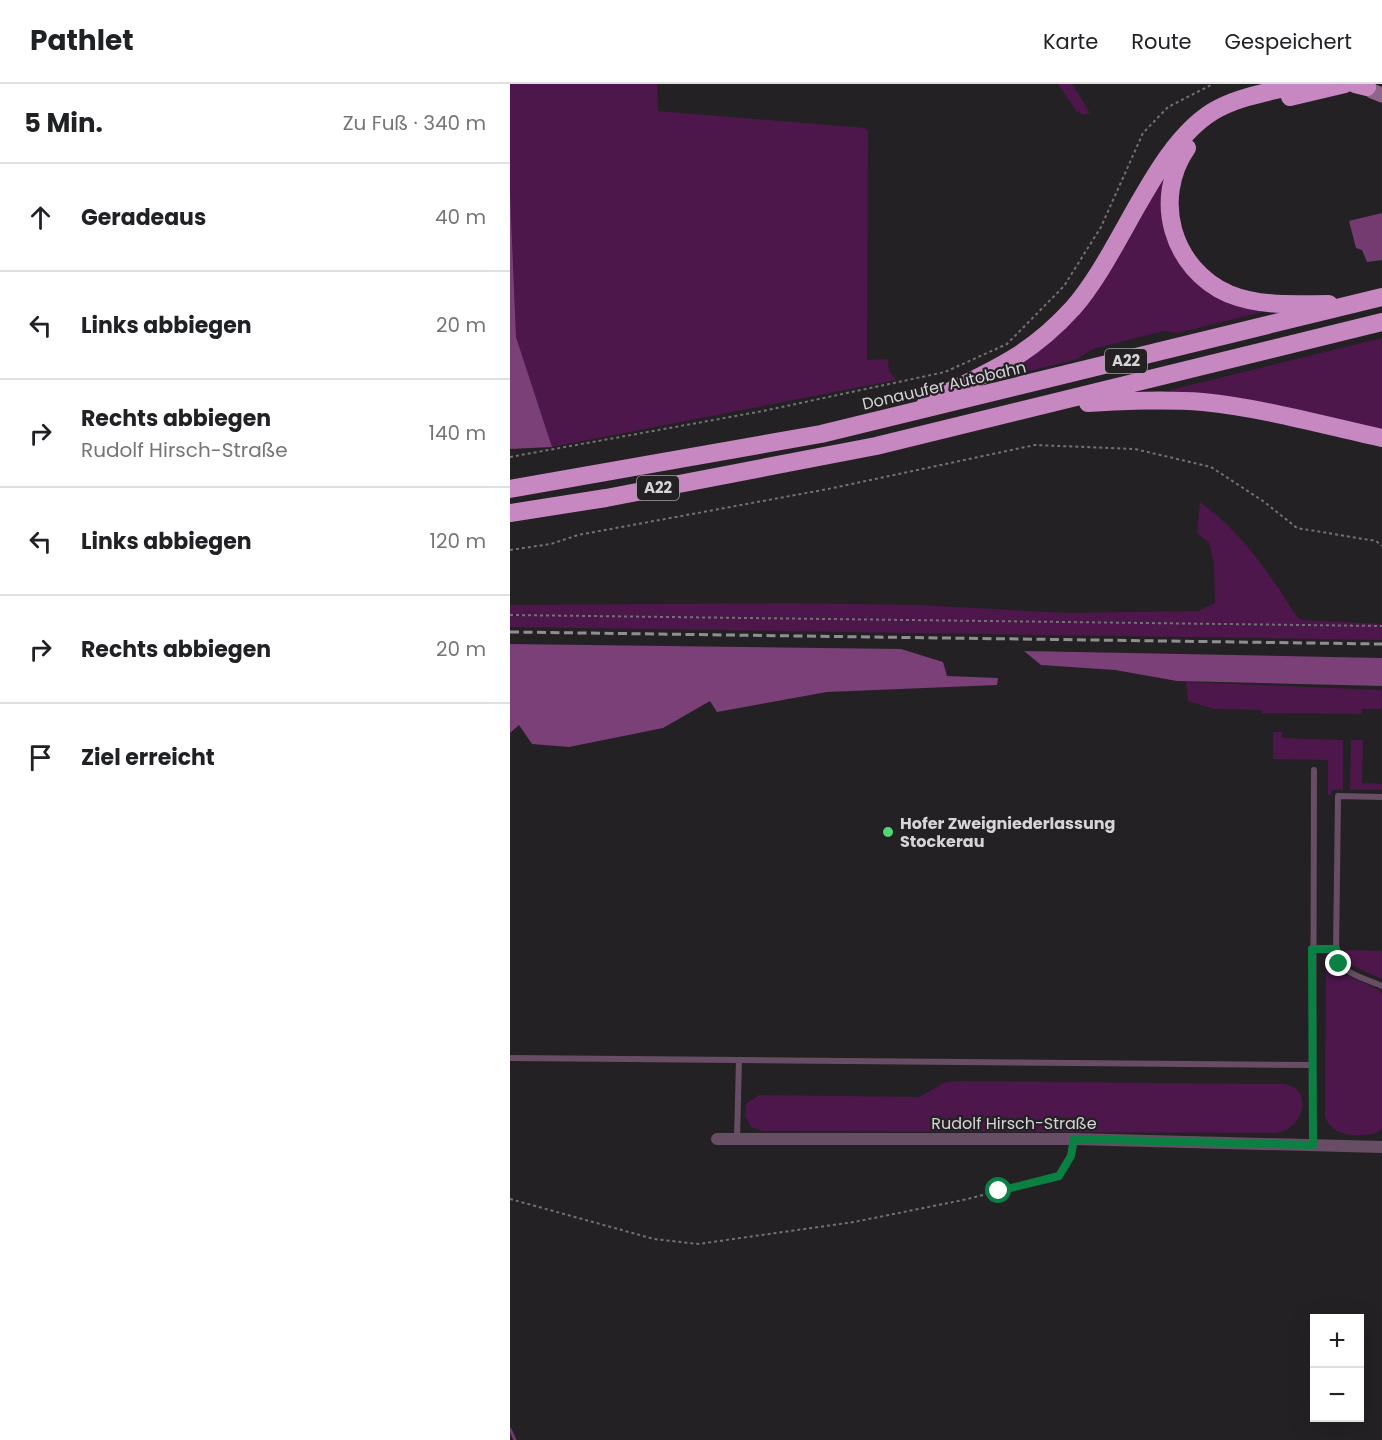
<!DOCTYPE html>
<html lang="de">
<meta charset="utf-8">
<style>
:root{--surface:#fff;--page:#f6f6f6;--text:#202124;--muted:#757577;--line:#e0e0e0}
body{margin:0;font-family:Poppins,sans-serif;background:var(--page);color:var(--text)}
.controls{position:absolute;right:18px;bottom:18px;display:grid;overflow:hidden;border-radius:0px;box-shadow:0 6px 24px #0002}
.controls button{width:54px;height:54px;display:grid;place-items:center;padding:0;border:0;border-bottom:2px solid var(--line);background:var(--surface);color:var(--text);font:30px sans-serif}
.stop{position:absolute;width:18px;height:18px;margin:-14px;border:4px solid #0b8043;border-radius:50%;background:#fff}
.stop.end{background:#0b8043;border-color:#fff;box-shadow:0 2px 6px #0008}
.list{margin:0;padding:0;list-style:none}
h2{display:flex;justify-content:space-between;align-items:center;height:78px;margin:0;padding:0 24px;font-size:26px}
h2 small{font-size:20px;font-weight:400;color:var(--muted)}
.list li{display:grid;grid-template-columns:39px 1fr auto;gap:18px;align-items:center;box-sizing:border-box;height:108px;padding:0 24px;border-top:2px solid var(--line)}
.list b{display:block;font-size:22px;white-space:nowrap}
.list p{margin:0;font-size:20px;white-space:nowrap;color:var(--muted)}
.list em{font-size:20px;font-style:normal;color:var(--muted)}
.icon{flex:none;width:33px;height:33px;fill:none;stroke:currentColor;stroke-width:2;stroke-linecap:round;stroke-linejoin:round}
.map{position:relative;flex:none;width:872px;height:1356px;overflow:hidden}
header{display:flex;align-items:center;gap:36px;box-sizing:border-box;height:84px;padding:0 30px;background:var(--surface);border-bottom:2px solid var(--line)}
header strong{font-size:28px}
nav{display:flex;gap:33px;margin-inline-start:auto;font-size:21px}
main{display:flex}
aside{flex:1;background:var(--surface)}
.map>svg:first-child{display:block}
.green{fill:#4d174b}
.forest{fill:#7a4077}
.water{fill:#743b71}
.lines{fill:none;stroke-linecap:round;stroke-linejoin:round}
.stream{stroke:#743b71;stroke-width:3}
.path{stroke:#747174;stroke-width:2;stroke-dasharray:3 3;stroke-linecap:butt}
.service{stroke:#674e65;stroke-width:6}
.minor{stroke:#674e65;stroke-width:12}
.secondary{stroke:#8e668b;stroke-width:15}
.motorway{stroke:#c788c2;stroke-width:18}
.rail{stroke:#918e91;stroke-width:3;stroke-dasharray:9 4.5;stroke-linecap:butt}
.route{stroke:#0b8043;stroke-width:8}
.poi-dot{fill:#4fd675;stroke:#242124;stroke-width:2}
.labels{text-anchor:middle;stroke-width:4.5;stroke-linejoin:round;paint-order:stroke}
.shield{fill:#242124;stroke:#a19ea1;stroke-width:1.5}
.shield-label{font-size:15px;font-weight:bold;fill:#d6d4d6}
.street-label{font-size:16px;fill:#d6d4d6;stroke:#242124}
.poi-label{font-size:16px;font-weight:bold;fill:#d6d4d6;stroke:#242124;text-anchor:start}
</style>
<header>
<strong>Pathlet</strong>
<nav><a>Karte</a><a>Route</a><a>Gespeichert</a></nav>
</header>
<main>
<aside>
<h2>5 Min.<small>Zu Fuß · 340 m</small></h2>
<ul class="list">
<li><svg class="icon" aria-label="ahead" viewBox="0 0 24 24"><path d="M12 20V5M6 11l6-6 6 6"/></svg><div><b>Geradeaus</b></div><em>40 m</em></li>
<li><svg class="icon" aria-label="left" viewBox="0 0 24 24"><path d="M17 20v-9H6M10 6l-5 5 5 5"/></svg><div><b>Links abbiegen</b></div><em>20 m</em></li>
<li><svg class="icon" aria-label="right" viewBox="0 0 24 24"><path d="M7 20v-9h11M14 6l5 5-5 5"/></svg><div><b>Rechts abbiegen</b><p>Rudolf Hirsch-Straße</p></div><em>140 m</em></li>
<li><svg class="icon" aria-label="left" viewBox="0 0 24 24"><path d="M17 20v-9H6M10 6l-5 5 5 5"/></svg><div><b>Links abbiegen</b></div><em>120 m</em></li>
<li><svg class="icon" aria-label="right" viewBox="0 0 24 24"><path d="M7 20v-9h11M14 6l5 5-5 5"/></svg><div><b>Rechts abbiegen</b></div><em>20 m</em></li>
<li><svg class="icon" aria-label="arrive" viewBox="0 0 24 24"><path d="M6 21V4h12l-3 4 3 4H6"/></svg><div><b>Ziel erreicht</b></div></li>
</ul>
</aside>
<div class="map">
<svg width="872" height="1356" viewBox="0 0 872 1356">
<rect width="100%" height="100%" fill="#242124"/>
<g class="green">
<path d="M0,0H147L148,27L355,44L358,47L357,276L378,275L379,287L386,296L42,363L6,253L0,108Z"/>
<path d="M548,0H562L580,29L574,31L566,27Z"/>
<path d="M657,88L664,163L751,224L752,228L668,249L653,247L583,265L565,276L481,296L524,269Z"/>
<path d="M872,254V349L661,311L660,306Z"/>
<path d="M690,418C719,439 744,468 764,498C774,510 780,526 791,536L872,540V556L0,543V532H18L0,530V521L276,519L409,521L557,529L688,527L705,519L704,479L699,459L687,449Z"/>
<path d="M676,598L872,606V625H852V630L752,629V626L704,625L678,617Z"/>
<path d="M763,648H772V654L833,656V706H822L821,711H818V676L763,675Z"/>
<path d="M841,656H853L852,699L872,700V706H840Z"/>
<path d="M816,866H821C819,895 854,894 872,909V1044L866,1049C848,1053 822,1054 815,1032Z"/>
<path d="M837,866L872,867V895L834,878L831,872Z"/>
<path d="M449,997L774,1000C804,1004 795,1045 766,1049L253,1047L241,1043L235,1032L236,1020L249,1011L409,1013L436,998Z"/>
</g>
<g class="forest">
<path d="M0,108L6,253L42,363L0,365Z"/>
<path d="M0,560L391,565L433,578L437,592L488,594L487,601L317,608L207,628L200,617L153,644L59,663L22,660L9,641L0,649Z"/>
<path d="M514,567L872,574V602L667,597L605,586L531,581Z"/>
</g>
<path class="water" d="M872,129V176L857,178L852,166L846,164L839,137Z"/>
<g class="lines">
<path class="stream" d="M0,1345L5,1356"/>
<g class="path">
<path d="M0,373L253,327L435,288L497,260L554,202L591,143L633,49L658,23L703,0"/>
<path d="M0,466L41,460L68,451L318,405L525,361L625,365L701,383L753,417L787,444L866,457L872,462"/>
<path d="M0,531L872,542"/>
<path d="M0,1115L144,1155L188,1160L344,1138L453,1116L549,1092L562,1066"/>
</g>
<g class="service">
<path d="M872,713L828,712L826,870C828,889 857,895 872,902"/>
<path d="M0,974L229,976L227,1055"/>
<path d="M229,976L801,981"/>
<path d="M803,1061L804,686"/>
</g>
<path class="minor" d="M207,1055H564L872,1063"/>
<path class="secondary" d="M855,0L862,7L872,11"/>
<g class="motorway">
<path d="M845,0L857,3"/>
<path d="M780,13L835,0"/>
<path d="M677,64C642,115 662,185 719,210C751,223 786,220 819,220"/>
<path d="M416,319C475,289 516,276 563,224C612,169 646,56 709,24C734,11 765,7 792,0"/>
<path d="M578,319C616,317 655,315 693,318C753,324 813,341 872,354"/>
<path d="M0,405L311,350L872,213"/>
<path d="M0,429L96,414L366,362L872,238"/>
</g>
<path class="rail" d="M0,548L872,560"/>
</g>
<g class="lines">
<path class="route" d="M489,1107L549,1092L561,1072L564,1055L803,1061L802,865H826L829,880"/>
</g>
<circle class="poi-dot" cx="378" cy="748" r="6"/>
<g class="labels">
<g class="shield">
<rect x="595" y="265" width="42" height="24" rx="4.5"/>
<rect x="127" y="392" width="42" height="24" rx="4.5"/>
</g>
<g class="shield-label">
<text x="616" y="282">A22</text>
<text x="148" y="409">A22</text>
</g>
<g class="street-label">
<text transform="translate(434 301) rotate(-13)" y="6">Donauufer Autobahn</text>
<text x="504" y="1045">Rudolf Hirsch-Straße</text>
</g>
<g class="poi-label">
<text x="390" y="745">Hofer Zweigniederlassung<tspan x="390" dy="18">Stockerau</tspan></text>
</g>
</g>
</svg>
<div class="controls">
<button>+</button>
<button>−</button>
</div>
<div class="stop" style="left:489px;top:1107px"></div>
<div class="stop end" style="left:829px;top:880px"></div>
</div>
</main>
